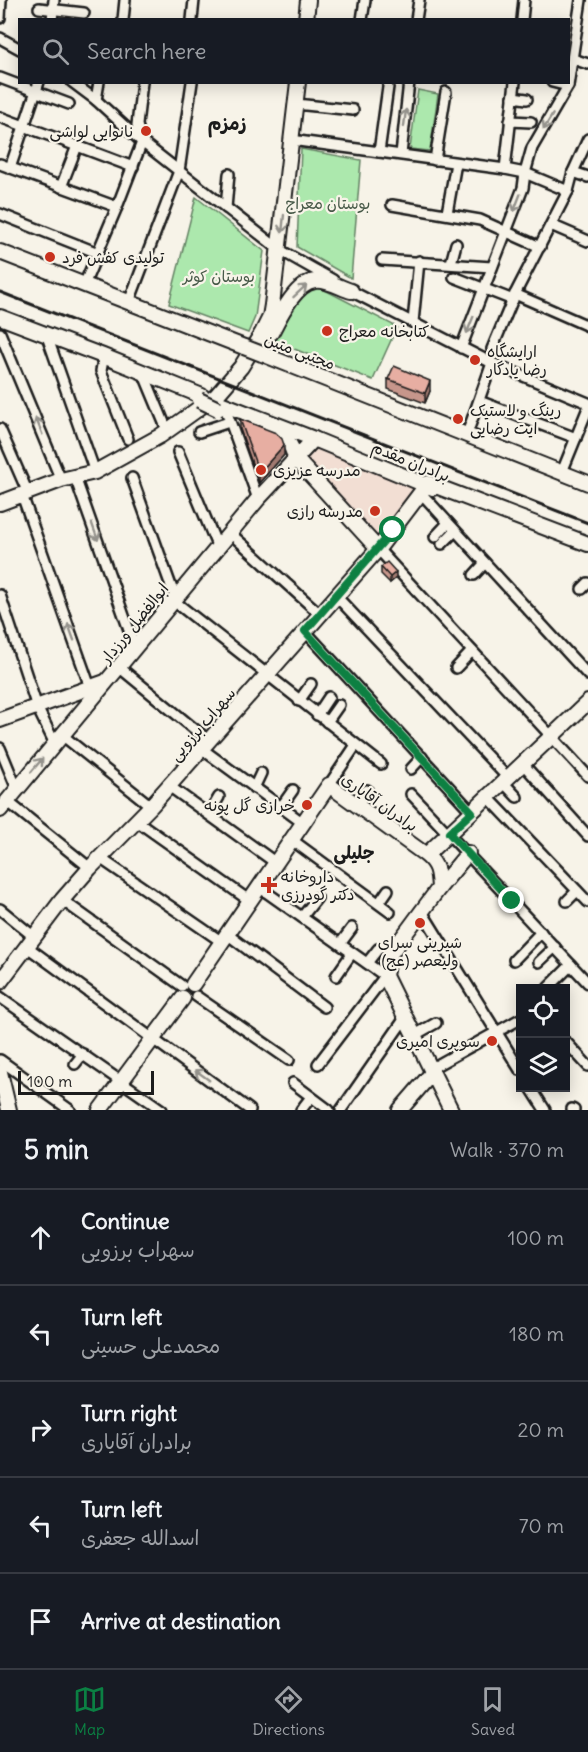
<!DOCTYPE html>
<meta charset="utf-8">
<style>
:root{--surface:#171b24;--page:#242831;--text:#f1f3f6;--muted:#9ea1a6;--line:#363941;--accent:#0b8043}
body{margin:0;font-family:Delius,"Playpen Sans Arabic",sans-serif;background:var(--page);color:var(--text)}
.controls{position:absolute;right:18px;bottom:18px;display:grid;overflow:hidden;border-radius:0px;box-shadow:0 3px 15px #0003}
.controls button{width:54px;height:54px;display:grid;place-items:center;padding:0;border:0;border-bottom:2px solid var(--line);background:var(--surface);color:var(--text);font:30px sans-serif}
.scale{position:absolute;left:18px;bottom:15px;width:136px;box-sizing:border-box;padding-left:6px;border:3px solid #1c1c1c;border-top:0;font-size:16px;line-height:21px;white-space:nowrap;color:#1c1c1c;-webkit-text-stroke:4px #f7f3e8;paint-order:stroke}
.stop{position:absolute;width:18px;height:18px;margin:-14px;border:4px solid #0b8043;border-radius:50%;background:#fff}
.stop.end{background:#0b8043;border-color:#fff;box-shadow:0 2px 6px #0008}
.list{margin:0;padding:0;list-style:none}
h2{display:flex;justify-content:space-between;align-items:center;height:78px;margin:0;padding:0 24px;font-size:26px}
h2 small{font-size:20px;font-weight:400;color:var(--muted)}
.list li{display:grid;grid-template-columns:39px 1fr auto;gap:18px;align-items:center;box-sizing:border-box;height:96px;padding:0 24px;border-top:2px solid var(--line)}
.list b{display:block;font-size:22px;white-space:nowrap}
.list p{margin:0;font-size:20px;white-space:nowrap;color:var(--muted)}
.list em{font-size:20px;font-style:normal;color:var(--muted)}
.icon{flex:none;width:33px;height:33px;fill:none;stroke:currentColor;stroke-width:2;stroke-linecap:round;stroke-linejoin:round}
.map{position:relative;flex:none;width:588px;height:1110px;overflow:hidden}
.search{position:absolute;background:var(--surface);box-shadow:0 3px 15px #0003;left:18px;right:18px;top:18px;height:66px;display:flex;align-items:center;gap:15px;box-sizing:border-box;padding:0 21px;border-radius:0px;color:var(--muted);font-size:22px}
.sheet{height:558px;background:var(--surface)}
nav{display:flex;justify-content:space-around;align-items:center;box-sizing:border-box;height:84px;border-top:2px solid var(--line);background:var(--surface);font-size:16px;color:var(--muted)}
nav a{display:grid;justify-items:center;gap:3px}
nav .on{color:var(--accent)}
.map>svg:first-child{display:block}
.built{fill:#f2ded3}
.green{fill:#ace8ad;stroke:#648264;stroke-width:1.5}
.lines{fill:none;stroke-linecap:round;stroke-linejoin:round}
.street-casing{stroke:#1c1c1c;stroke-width:14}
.secondary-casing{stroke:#1c1c1c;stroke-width:18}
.street{stroke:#f7f3e8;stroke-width:9}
.secondary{stroke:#f7f3e8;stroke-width:14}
.rail{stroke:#1c1c1c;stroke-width:3}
.secondary-bridge-casing{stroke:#1c1c1c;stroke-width:18;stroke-linecap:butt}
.secondary-bridge{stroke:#f7f3e8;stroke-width:14}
.wall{fill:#c7968b;stroke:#1c1c1c;stroke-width:1.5}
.shaded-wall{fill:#a27a71;stroke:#1c1c1c;stroke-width:1.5}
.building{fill:#e7aea2;stroke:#1c1c1c;stroke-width:1.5}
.oneway{stroke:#94928c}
.route{stroke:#0b8043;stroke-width:8}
.poi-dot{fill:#c8321e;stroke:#f7f3e8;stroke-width:2}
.labels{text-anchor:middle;stroke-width:4.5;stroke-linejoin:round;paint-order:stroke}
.poi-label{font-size:16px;fill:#1c1c1c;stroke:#f7f3e8;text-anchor:start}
.park-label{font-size:16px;fill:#475948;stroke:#f7f3e8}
.street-label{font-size:16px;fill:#1c1c1c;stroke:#f7f3e8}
.neighbourhood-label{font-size:18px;font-weight:bold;fill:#1c1c1c;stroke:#f7f3e8}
</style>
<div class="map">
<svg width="588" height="1110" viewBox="0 0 588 1110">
<rect width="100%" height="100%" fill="#f7f3e8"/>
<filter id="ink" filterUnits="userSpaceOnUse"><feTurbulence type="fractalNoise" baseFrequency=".0167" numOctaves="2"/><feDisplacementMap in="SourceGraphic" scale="12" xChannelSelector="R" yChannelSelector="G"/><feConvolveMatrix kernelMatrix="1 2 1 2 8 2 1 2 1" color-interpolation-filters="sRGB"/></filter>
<g filter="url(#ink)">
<path class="built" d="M318,446L416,485L377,537L304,459Z"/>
<g class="green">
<path d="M418,90L438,94L430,151L410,149Z"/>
<path d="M301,149L361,160L351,278L297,247Z"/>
<path d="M196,197L264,251L255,317L248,333L169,304Z"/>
<path d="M317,286L397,327L373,380L274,341L290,306L303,291Z"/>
</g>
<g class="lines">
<g class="street-casing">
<g id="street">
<path d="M39,8L84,13"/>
<path d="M0,18L1,0"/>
<path d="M52,20L54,0"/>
<path d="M123,20L125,0"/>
<path d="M192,20L194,0"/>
<path d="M362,20L365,0"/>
<path d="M416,20L419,0"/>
<path d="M522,20L524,0"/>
<path d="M0,38L20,49"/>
<path d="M573,59L588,64"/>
<path d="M0,78L69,104"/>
<path d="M72,82L96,100L142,142L280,250L333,280"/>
<path d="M552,82L568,86"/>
<path d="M513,97L527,99"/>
<path d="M96,100L99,82"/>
<path d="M296,104L353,110"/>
<path d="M0,117L133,167"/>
<path d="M510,121L531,122"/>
<path d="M291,140L505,169L525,173L568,191"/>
<path d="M379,152L388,87"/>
<path d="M401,154L409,82"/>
<path d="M435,160L446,92"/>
<path d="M0,164L117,207"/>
<path d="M10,168L39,82"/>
<path d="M505,169L515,82"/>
<path d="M573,172L588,177"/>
<path d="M61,187L77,146"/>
<path d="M392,205L480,220L540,247"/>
<path d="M226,208L229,174"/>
<path d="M447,213L456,163"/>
<path d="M0,214L98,253"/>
<path d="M551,225L588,241"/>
<path d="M382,260L492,267"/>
<path d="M451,263L456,244"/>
<path d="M454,277L513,300"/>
<path d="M84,285L117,207L142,142L137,125L142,82"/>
<path d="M347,289L492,363L588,403"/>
<path d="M515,294L588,326"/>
<path d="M129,302L179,171L192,82"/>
<path d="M413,322L419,261"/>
<path d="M0,333L61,480"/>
<path d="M48,339L95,472"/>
<path d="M461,348L523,188L525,173L532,148L568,86L581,0"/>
<path d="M492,349L515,294L568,191L573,172L588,139"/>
<path d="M103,360L101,371L128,439"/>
<path d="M145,377L165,425"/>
<path d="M479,401L576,438"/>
<path d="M227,413L258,499"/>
<path d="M0,429L28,493"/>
<path d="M199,432L229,422"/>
<path d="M467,434L492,363"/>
<path d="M178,452L218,548"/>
<path d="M562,472L588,408"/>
<path d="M75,477L135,647"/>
<path d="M132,478L175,597"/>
<path d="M421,493L588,675"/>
<path d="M22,495L90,687"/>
<path d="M230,533L320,614"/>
<path d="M435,537L448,523"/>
<path d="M442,544L455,531"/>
<path d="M378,549L588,776"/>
<path d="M474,575L485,563"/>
<path d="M582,589L588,583"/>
<path d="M0,595L37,707L55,744"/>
<path d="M336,596L508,778"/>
<path d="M174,601L381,764"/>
<path d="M305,631L472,812"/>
<path d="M119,667L209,741"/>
<path d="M456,668L472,651"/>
<path d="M299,701L311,684"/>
<path d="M317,715L329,697"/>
<path d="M327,722L339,705"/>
<path d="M62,735L151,806"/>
<path d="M0,748L17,789"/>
<path d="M202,749L303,823"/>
<path d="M523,764L588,836"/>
<path d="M411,769L422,757"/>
<path d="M503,782L517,797"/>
<path d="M329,785L356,745"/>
<path d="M169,786L276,863"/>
<path d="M254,788L261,773"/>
<path d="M411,794L588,983"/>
<path d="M488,797L588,902"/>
<path d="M7,801L90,868"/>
<path d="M357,806L367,790"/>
<path d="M281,807L293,790"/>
<path d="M209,814L219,797"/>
<path d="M137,821L250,901"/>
<path d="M292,840L390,912"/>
<path d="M100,858L222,942"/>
<path d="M259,887L385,976L318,1064"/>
<path d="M62,900L182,986"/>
<path d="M567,901L577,891"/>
<path d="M379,903L388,890"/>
<path d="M0,909L33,936"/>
<path d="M421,910L520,1070"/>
<path d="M302,917L317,898"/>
<path d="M227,934L324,1007"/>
<path d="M340,944L352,928"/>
<path d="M26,946L250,1110"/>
<path d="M514,960L541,932"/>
<path d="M539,962L555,947"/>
<path d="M367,963L378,949"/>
<path d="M336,976L352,953"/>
<path d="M548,988L571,965"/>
<path d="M196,996L289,1060"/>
<path d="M0,997L162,1110"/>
<path d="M413,1036L436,1023"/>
<path d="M566,1042L588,1066"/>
<path d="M0,1060L70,1110"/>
<path d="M75,1064L83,1054"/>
<path d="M430,1069L520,1019"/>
<path d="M293,1083L329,1110"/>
<path d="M531,1088L545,1110"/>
<path d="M572,1109L574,1110"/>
<path d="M301,1110L311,1097"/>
<path d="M341,1110L405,1018"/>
</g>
</g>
<g class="secondary-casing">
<g id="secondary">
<path d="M306,20L308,0"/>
<path d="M0,252L244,347"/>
<path d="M0,317L103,356L202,396"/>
<path d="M271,333C279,318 295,283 315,281C326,279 341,288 351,291"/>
<path d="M262,354L588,483"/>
<path d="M220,403L314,439L433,488"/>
<path d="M271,430C286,437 291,442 295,458L378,549"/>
<path d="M0,503L61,480L95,472L160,436L184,419L216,396L241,367L262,333L270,317L272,305L298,82"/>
<path d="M0,720L105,682"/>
<path d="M0,810L258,499L314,439"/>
<path d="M426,855L588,702"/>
<path d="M439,888L468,853"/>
<path d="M0,982L62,900L90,868L151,806L378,549L428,483L588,544"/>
<path d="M193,984L329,785L426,855C438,865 438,874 439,888L388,957L385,976L451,1110"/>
<path d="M0,1072L9,1110"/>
<path d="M100,1110L183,998"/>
<path d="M400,1110L432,1073"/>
</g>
</g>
<use href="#street" class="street"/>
<use href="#secondary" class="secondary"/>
<path class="rail" d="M0,292L588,523"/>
<g class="secondary-bridge-casing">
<g id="secondary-bridge">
<path d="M244,347L262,354"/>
<path d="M199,400L218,409"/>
</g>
</g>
<use href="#secondary-bridge" class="secondary-bridge"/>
</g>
<g class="wall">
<path d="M388,379L430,391L425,403L388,389Z"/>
<path d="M240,419L284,455L259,483L240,429Z"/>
<path d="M381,567L396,578L390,583L381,574Z"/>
</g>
<g class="shaded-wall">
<path d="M430,381V391L425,403V393Z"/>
<path d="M284,445V455L259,483V473Z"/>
<path d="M396,572V578L390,583V577Z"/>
</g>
<g class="building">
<path d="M394,366L430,381L425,393L388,379Z"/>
<path d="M240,419L276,433L282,439L284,445L259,473Z"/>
<path d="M387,562L396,572L390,577L381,567Z"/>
</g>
<defs><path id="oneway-shaft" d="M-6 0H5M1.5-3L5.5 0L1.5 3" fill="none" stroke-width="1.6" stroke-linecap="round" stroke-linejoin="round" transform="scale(1.5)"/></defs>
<g class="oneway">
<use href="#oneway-shaft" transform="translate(405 118) rotate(-83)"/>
<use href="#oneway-shaft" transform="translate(548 122) rotate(121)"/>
<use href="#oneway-shaft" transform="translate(517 203) rotate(111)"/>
<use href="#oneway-shaft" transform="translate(283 224) rotate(96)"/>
<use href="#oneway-shaft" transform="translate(300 291) rotate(-43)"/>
<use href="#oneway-shaft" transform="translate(470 325) rotate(112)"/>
<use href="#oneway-shaft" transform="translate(39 426) rotate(-112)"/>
<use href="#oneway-shaft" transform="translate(95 532) rotate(70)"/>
<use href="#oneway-shaft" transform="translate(71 632) rotate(-110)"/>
<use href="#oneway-shaft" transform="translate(37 765) rotate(-50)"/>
<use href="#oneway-shaft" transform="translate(202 1075) rotate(-144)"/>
</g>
</g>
<g class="lines" filter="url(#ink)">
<path class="route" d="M393,530L305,631L472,812L449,833L512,901"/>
</g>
<g class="poi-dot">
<circle cx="146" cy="131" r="6"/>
<circle cx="50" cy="257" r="6"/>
<circle cx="327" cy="331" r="6"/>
<circle cx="475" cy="360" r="6"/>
<circle cx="458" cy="419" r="6"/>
<circle cx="261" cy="470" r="6"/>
<circle cx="375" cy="511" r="6"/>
<circle cx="307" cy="805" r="6"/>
<path d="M266 876h6v6h6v6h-6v6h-6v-6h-6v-6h6z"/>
<circle cx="420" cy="923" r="6"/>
<circle cx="492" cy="1041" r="6"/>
</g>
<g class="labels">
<g class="poi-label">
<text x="134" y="137" text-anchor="end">نانوایی لواشی</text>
<text x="62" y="263">تولیدی کفش فرد</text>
<text x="339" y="337">کتابخانه معراج</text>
<text x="487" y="357">ارایشگاه<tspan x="487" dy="18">رضا یادگار</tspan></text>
<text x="470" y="416">رینگ و لاستیک<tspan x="470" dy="18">ایت رضایی</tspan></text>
<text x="273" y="476">مدرسه عزیزی</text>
<text x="363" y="517" text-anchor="end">مدرسه رازی</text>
<text x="295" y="811" text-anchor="end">خرازی گل پونه</text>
<text x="281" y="882">داروخانه<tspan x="281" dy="18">دکتر گودرزی</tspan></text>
<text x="420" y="948" text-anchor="middle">شیرینی سرای<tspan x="420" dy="18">ولیعصر (عج)</tspan></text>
<text x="480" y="1047" text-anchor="end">سوپری امیری</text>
</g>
<g class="park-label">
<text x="328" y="209">بوستان معراج</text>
<text x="219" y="282">بوستان کوثر</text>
</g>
<g class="street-label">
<text transform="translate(300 351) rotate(21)" y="6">مجتبی متین</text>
<text transform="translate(411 461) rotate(22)" y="6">برادران مقدم</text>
<text transform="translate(134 623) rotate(-51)" y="6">ابوالفضل ورزدار</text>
<text transform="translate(202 724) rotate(-49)" y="6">سهراب برزویی</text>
<text transform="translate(380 802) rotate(35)" y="6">برادران آقایاری</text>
</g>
<g class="neighbourhood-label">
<text x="227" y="130">زمزم</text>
<text x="354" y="859">جلیلی</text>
</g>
</g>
</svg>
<div class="controls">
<button><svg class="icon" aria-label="locate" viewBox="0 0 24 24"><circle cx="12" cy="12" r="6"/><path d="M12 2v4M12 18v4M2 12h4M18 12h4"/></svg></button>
<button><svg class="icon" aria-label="layers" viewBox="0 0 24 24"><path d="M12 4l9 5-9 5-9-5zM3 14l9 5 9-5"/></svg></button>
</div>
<div class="scale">100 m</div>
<div class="stop" style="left:393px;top:530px"></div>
<div class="stop end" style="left:512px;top:901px"></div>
<div class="search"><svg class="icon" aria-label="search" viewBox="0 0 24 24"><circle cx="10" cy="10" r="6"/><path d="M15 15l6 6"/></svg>Search here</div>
</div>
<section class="sheet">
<h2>5 min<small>Walk · 370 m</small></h2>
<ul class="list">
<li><svg class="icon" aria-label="ahead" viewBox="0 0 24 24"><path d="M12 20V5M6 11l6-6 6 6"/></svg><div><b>Continue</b><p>سهراب برزویی</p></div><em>100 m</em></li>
<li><svg class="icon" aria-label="left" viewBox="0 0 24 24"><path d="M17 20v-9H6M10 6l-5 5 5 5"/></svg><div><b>Turn left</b><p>محمدعلی حسینی</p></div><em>180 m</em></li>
<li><svg class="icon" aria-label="right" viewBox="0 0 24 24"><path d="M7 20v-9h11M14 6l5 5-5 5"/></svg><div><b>Turn right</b><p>برادران آقایاری</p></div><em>20 m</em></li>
<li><svg class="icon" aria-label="left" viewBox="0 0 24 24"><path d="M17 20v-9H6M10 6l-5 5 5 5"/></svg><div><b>Turn left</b><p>اسدالله جعفری</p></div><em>70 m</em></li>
<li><svg class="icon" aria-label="arrive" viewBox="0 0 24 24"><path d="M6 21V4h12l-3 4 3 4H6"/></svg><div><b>Arrive at destination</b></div></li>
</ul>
</section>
<nav>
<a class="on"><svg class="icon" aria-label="map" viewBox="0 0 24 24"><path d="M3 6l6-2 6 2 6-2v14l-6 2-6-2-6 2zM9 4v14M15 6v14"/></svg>Map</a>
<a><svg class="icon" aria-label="directions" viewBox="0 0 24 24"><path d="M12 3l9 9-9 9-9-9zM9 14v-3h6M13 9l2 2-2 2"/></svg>Directions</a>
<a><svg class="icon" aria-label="saved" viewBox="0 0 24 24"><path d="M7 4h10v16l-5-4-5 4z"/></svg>Saved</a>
</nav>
